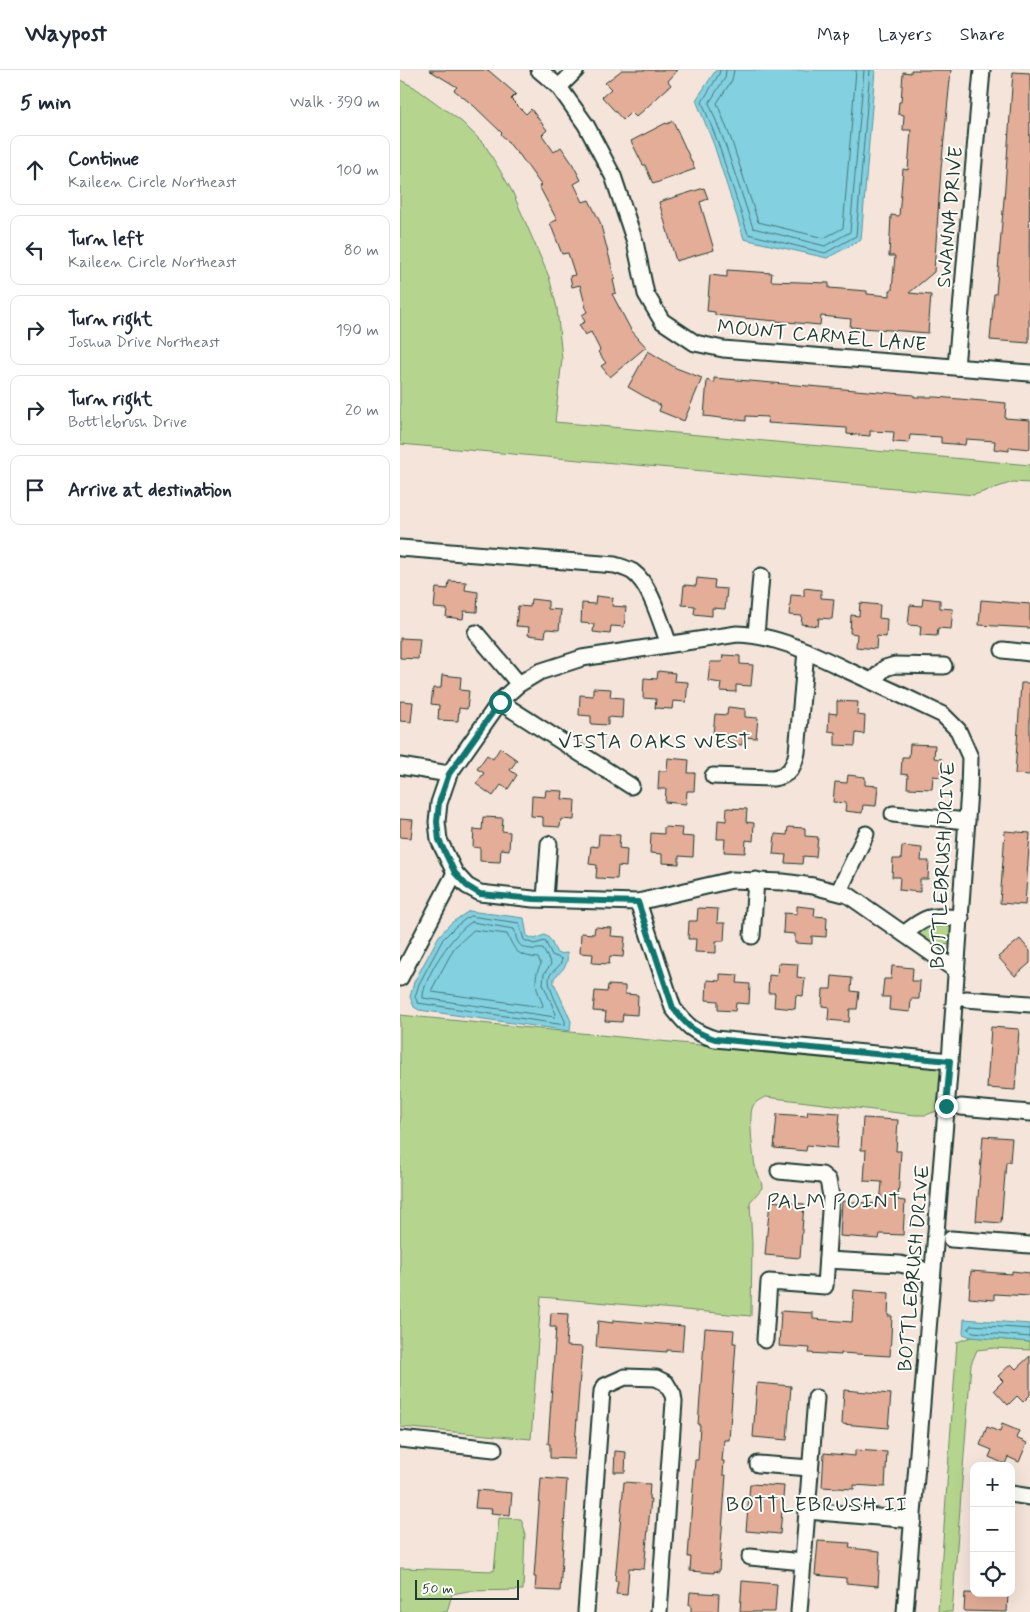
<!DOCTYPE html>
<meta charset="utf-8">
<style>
:root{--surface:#fff;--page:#f6f6f7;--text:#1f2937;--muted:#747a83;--line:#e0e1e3}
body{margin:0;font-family:Mynerve,sans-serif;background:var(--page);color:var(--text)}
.controls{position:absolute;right:15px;bottom:15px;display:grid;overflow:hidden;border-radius:10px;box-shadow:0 5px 20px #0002}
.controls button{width:45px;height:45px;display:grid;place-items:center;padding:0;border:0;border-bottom:1px solid var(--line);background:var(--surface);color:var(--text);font:25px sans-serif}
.scale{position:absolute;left:15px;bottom:12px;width:104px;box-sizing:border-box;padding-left:5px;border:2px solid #1f3d34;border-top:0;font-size:14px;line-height:18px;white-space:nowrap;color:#1f3d34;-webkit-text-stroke:4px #fdfcf7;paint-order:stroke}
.stop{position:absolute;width:15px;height:15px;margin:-11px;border:4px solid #0f766e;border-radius:50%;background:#fff}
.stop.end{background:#0f766e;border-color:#fff;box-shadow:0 1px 5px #0008}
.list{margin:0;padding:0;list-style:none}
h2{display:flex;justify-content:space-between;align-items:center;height:65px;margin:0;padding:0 20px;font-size:21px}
h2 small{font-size:16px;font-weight:400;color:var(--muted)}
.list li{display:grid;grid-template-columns:32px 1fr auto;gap:15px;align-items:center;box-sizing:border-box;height:70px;margin:0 10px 10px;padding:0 10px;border:1px solid var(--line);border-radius:10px}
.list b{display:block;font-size:19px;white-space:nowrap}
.list p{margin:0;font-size:16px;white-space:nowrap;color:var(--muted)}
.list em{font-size:16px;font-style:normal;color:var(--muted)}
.icon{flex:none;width:28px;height:28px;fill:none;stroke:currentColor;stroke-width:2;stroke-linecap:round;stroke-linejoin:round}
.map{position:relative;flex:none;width:630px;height:1542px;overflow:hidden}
header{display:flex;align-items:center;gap:30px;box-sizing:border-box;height:70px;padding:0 25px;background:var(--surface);border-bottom:1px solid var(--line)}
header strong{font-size:24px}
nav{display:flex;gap:28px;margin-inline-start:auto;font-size:18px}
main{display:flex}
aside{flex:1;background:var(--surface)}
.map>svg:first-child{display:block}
.green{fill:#b5d58f;stroke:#6a8962}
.water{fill:#82d0e0;stroke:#5a959b}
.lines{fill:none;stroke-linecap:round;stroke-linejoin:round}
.shore{stroke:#477879;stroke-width:1}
.building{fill:#e3ad97;stroke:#1f3d34}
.minor-casing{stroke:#1f3d34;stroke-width:19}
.minor{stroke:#fdfcf7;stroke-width:15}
.route{stroke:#0f766e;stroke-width:6}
.labels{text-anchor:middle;stroke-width:4;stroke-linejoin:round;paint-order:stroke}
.street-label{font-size:20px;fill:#1f3d34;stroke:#fdfcf7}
.neighbourhood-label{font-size:21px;letter-spacing:1px;fill:#1f3d34;stroke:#fdfcf7}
</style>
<header>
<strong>Waypost</strong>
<nav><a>Map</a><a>Layers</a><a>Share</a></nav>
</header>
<main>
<aside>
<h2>5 min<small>Walk · 390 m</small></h2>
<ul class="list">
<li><svg class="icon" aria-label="ahead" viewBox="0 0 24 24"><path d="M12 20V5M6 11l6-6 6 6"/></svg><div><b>Continue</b><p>Kaileen Circle Northeast</p></div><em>100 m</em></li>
<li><svg class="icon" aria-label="left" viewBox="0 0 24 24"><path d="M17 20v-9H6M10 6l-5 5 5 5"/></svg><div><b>Turn left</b><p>Kaileen Circle Northeast</p></div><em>80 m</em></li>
<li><svg class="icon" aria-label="right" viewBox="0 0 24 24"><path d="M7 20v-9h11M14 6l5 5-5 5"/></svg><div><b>Turn right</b><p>Joshua Drive Northeast</p></div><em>190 m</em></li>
<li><svg class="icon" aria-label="right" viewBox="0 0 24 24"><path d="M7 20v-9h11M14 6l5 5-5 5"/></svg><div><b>Turn right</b><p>Bottlebrush Drive</p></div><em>20 m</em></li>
<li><svg class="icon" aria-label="arrive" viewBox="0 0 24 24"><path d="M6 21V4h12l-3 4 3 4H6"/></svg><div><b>Arrive at destination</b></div></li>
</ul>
</aside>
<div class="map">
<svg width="630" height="1542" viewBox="0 0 630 1542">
<rect width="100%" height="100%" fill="#f5e4da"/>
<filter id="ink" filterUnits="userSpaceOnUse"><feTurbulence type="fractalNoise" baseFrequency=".02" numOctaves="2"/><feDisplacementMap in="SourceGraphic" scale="10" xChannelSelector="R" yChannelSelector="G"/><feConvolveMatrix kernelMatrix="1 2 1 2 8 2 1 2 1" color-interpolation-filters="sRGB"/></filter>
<g filter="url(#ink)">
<g class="green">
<path d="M0,10L14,17L62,52L85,75L112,121L149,207L157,238L162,289L155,352L630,395V413L613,412L574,425L0,374Z"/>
<path d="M530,855H548L554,859L553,875L527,873L519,868L517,860Z"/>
<path d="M0,945L380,983L530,995L539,997L541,1002L539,1040L526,1045H515L366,1027C361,1029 356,1031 353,1036C348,1044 353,1085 355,1096C357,1104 362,1110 362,1118L350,1132L352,1174L351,1246L141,1227L131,1369L0,1357Z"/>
<path d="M571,1267L630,1272V1280L594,1278L577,1280L571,1294L552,1542H538L557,1272Z"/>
<path d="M99,1448L121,1449L125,1461L123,1520L68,1521L52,1524L47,1542H0V1498L94,1501Z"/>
</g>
<g class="water">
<path d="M316,0H475L461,170L427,188L344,169L314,75L296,30Z"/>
<path d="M69,841L124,848L127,866L135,869L144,865C153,868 152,877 158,884L167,883C169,896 162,900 154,908V913L171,951L170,961L19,940L14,937L10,927L14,912L39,866L51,853Z"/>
<path d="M564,1249L630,1254V1272L571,1267L563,1264Z"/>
</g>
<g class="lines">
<g class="shore">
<path d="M320,0L319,4L302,32L318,73L348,164L425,183L456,166L470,0"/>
<path d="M326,0L325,8L309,33L324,71L353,158L425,176L450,162L464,0"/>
<path d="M334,0L332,10L317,33L331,69L358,152L424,168L443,158L456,0"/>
<path d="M70,846L119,853L124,870L134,874L145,871L152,885L162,889C161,897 154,899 150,905C145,914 161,941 165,951V955L18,933L15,927L19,914L43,869L55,857Z"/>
<path d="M72,852L114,859C116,863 115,866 117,870C121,881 134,879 143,879L151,894L144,904L143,914L156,944L155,947L23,928C22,909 54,861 72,852Z"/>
<path d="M74,860L107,864C116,883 117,885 138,888L141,894C132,909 137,920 143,935L142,937L32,922V919L54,878Z"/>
<path d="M630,1259L571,1255L568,1259L573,1262L630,1267"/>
</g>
</g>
<g class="building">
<path d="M29,0H88L116,24L111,29L126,44L131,39L147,60L142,65L154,82L161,77L172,93L181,110L174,114L183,132L189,130L200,152L215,209L213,210L216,223L212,224L231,260L246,277L210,307L201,296L206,293L198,282L200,280L191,262L185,265L179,255L185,252L182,245L187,242L180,215L172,217L170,206L175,205L168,183L162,184L150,153L157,150L139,116L141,115L119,84H118L101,64L102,63L74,36L54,20L57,17Z"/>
<path d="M222,0H278L268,11L271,15L246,38L236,47L231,42L223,50L202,27L211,19L205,13Z"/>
<path d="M511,0H551L541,99L534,202L509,223L531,225L528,263L450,257L451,249L421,246L420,255L343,248L315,245V242L307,241L310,205L327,207V200L372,203L371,211L429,213V218L467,221V224L490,226V220H492L495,186H489L491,145L499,146L503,99L508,100L511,60H503L504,45L498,44L499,32H501L503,2L511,3Z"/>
<path d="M613,2L630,3L629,273L590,270L594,224H596L605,117Z"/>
<path d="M273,51L295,99L253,114L245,95H243L231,71L266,53L267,54Z"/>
<path d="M304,118L308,129L300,132L314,180L276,191L259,132Z"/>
<path d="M248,281L276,298L302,308L284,351L259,341L261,336L228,317Z"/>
<path d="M314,308L491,323L514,325V327H536L606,333L605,348L630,350V379L609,377V381L594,379L595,371L566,369L565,375L541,373V367L510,365L509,373L493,372L494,362L470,361V366L447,364V358L367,353L368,347L346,346V351L304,346L307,310L314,313Z"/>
<path d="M297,508L315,510L314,518L327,519L325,539L312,538V546L294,544L295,536L282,535L284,515L296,516Z"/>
<path d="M49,511L66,512L65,520L78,522L77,542L64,541L63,549L46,547L47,539L34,538L36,518L48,519Z"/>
<path d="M404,518L421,520V528L434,529L432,549L419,548L418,556L401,554L402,546L389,545L391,525L404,526Z"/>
<path d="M196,526L213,528L212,536L226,537L224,557L211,556L210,564L193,562L194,554L181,553L182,533L195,534Z"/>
<path d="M523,528L540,530V538L553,539L551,559L538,558L537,566L520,565L521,556L508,555L510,535L522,536Z"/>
<path d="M131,529L148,531V539L161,540L159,560L146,559L145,567L128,565L129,557L116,556L118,536L130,537Z"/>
<path d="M581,530L630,534V558L579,555Z"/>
<path d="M460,533L480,535L479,548L487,549L486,567L477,566L476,579L456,577L457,564L450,563L451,545L459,546Z"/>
<path d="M0,568L20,569L18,589L0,588Z"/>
<path d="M323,585L340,586V594L353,595L351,616L336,615V622L320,621L321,613L308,611L310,592H322Z"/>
<path d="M258,601L275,603L274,611L288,612L286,632L273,631L272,639L255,638L256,629L243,628L244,608L257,609Z"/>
<path d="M42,605L61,607L60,620L69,621L67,639L59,638L58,651L38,650L39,635L31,634L33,618H41Z"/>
<path d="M621,613H630V705L615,704Z"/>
<path d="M193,618L211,619L210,627L223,628L222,648L208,647V655L191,654V646L179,645L180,625L193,626Z"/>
<path d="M0,631L13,632L11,652L0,651Z"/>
<path d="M437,631L458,632L457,645L465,646L464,664L456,663L455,676L435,675V662L428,661L429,643L437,644Z"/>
<path d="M328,637L345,639V647L358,648L356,668L343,667L342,675L325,673L326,665L313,664L315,644L327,645Z"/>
<path d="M510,674L535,675L534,688L542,689L541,707L533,706L532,719L507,718L508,705L501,704L502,687H509Z"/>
<path d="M100,678L117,690L110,700L117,705L108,719L101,715L93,726L76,714L84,703L77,699L87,685L93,689Z"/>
<path d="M268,688L289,690L288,703H295L294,721H287L286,734L265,732L266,719H258L259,701H267Z"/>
<path d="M448,705L465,707V715L478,716L476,736L463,735L462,743L445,741L446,733L433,732L435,712L447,713Z"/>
<path d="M146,720L163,721L162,729L175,730L174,750L161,749L160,757L143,756V747L131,746L132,726L145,727Z"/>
<path d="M327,738L347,739L346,752L354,753L353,771L346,770L345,783L324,782L325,769H317L318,750L326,751Z"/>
<path d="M83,747L103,748L102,761L110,762L109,780L101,779L100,792L80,791V778L73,777L74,759L82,760Z"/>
<path d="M0,749L13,750L11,768L0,767Z"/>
<path d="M264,757L282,758L281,766L294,767L293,787L279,786V794L262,793V784L250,783L251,763L264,764Z"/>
<path d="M388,757L405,758V766L418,767L416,787L403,786L402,794L385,793L386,785L373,784L375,764L387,765Z"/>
<path d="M605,761L630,763L625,835L600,833Z"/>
<path d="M199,764L220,765L219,778L227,779L226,797L218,796L217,809L196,808L197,795L189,794L191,776L198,777Z"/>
<path d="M502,776L522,778L521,791H529L528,809H520V822L499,820L500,807H492L493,789H501Z"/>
<path d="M397,836L415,838L414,846L427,847L426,867L412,866V874L395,873V864L383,863L384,843L397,844Z"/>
<path d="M298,838L318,839L317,853H325L324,871H316V883L295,882L296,869H288L289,851H297Z"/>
<path d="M195,857L212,858L211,866L225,867L223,887L210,886L209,894L192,893L193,884L180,883L181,863L194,864Z"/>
<path d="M620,869L630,881V893L615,906L598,887Z"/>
<path d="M378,893L398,894L397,907L405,908L403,926L396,925L395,939L374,937L375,923H368L369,905L377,906Z"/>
<path d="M492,896L513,898L512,911H520L519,929H511L510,942L489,940L490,927H482L484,909H491Z"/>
<path d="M320,904L338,905L337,913L350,914L349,934L336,933L335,941L318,940V931L306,930L307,910L320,911Z"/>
<path d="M432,906L452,908L451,921L459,922L457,939H450L449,952L428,950L429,937L422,936L423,919H431Z"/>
<path d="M208,915L225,916V924L238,925L237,945L223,944L222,952L205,951L206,942L193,941L195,921L207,922Z"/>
<path d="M591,957L619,959L615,1020L587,1018Z"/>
<path d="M408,1041L440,1043L437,1078L407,1075L406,1081L374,1078L377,1044L407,1046Z"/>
<path d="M463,1048L498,1050L496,1081H501L498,1130L505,1131L503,1165L480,1164L479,1169L440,1166L442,1131L480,1134L482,1112L464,1111L466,1080H461Z"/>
<path d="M583,1066L612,1068L610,1092H606L601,1153L576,1151Z"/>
<path d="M370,1131L404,1134L400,1188L365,1185Z"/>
<path d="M571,1201L612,1204V1201L630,1203V1226L594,1224V1230L569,1228Z"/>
<path d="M454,1220L489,1223L488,1246H492L490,1286L441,1283V1285L409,1283L410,1278L379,1276L381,1241L413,1243V1249L452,1252Z"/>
<path d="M151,1243L168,1244L166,1276L182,1277L174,1389L150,1388V1374H148L156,1257H150Z"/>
<path d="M213,1250L284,1256L282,1281L267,1280V1282L196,1277L198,1251L213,1253Z"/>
<path d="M305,1258L334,1260L333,1273H336L329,1370H324L322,1391H324L323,1405H326L319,1502L314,1501V1503L290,1501L291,1487H288L295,1390H298L300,1355H298Z"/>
<path d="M630,1286V1325L623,1332L617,1326L608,1335L594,1320L603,1311L598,1306L611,1294L616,1299Z"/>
<path d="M357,1313L391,1316L387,1370L353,1367Z"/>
<path d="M444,1320L491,1324L488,1358L442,1354Z"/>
<path d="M602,1354L619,1361L616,1368L627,1373L619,1392L608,1387L605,1394L589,1387L592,1380L580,1375L587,1357L600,1362Z"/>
<path d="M455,1380L487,1382L485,1417L454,1415V1419L422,1417L424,1383L455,1386Z"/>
<path d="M215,1381L226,1382L225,1402H214Z"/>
<path d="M141,1408L167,1410L160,1521L135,1520L136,1507H134Z"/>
<path d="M224,1412L250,1414L249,1429H251L244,1499L229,1498L227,1525L216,1524L218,1511H215Z"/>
<path d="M350,1414L384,1416L380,1464L346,1461Z"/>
<path d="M77,1420L112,1423L110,1445L91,1443L92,1439L75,1438Z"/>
<path d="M418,1471L450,1473L449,1478L480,1481L478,1516L446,1513V1508L415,1505Z"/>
<path d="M342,1511L377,1514L375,1542H340Z"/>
<path d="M290,1522L319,1524L318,1542H291V1535H289Z"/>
<path d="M565,1523L608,1524L607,1542L564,1541Z"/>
</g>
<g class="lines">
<g class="minor-casing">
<g id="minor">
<path d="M139,0L159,17L186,55L213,106L235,172L246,224L262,251L295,273L323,279L630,303"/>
<path d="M159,17L176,0"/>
<path d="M556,297L582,0"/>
<path d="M0,478L215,495C221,497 228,499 233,502C251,515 261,554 269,574"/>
<path d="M76,563L119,614"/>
<path d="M356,565L361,506"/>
<path d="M603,580L630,583"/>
<path d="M472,611L485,598L495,595L544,596"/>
<path d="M100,632L231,716"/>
<path d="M0,696L49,704"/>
<path d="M313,706L373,708C389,706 394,697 397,682L406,581"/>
<path d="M493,744L567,751"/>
<path d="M439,821L466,764"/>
<path d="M145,829L149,774"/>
<path d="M238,832L273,938C287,956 293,962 315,969L550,991"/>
<path d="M504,864C528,844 531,846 561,848"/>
<path d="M352,866L356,810"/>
<path d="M0,908L55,803"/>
<path d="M566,929L630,934"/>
<path d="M561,1037L630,1043"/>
<path d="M551,1169L630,1175"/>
<path d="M427,1190L500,1194L521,1199L532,1208"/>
<path d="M365,1270L369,1212L425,1216L431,1126L428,1110L422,1105L379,1101"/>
<path d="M0,1369L94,1379"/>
<path d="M358,1394L410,1398"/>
<path d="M611,1424L630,1427"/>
<path d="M407,1441L513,1450"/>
<path d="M350,1487L403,1492"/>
<path d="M186,1542L202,1321L205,1316L225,1307L256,1308L266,1313L273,1325L274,1332L259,1542"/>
<path d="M399,1542L416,1328"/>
<path d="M505,1542L550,991L569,720L570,687L558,660L543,645C512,630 480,615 449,601C413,584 378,565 337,564L182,588L139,602L119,614L101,630L49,704L39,733L37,752L39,770L55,803L67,816L80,823L133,829L238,832L332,810L383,812L413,816L448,825L557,901"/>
</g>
</g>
<use href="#minor" class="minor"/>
</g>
</g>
<g class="lines" filter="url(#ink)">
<path class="route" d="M100,632L49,704L39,733L37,752L39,770L55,803L67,816L80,824L134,829L238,832L273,938C287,956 293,962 315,969L550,991L546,1036"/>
</g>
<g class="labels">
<g class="street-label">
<text transform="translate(549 147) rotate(-85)" y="7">SWANNA DRIVE</text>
<text transform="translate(422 265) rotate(5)" y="7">MOUNT CARMEL LANE</text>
<text transform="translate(542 795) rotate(-87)" y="7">BOTTLEBRUSH DRIVE</text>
<text transform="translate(513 1198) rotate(-85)" y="7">BOTTLEBRUSH DRIVE</text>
</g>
<g class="neighbourhood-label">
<text x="255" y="678">VISTA OAKS WEST</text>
<text x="434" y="1138">PALM POINT</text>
<text x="417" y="1441">BOTTLEBRUSH II</text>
</g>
</g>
</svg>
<div class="controls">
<button>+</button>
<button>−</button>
<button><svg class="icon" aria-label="locate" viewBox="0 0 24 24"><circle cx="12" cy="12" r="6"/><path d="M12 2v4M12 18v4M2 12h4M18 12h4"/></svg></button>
</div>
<div class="scale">50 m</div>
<div class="stop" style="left:100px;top:632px"></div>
<div class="stop end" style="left:546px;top:1036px"></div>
</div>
</main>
